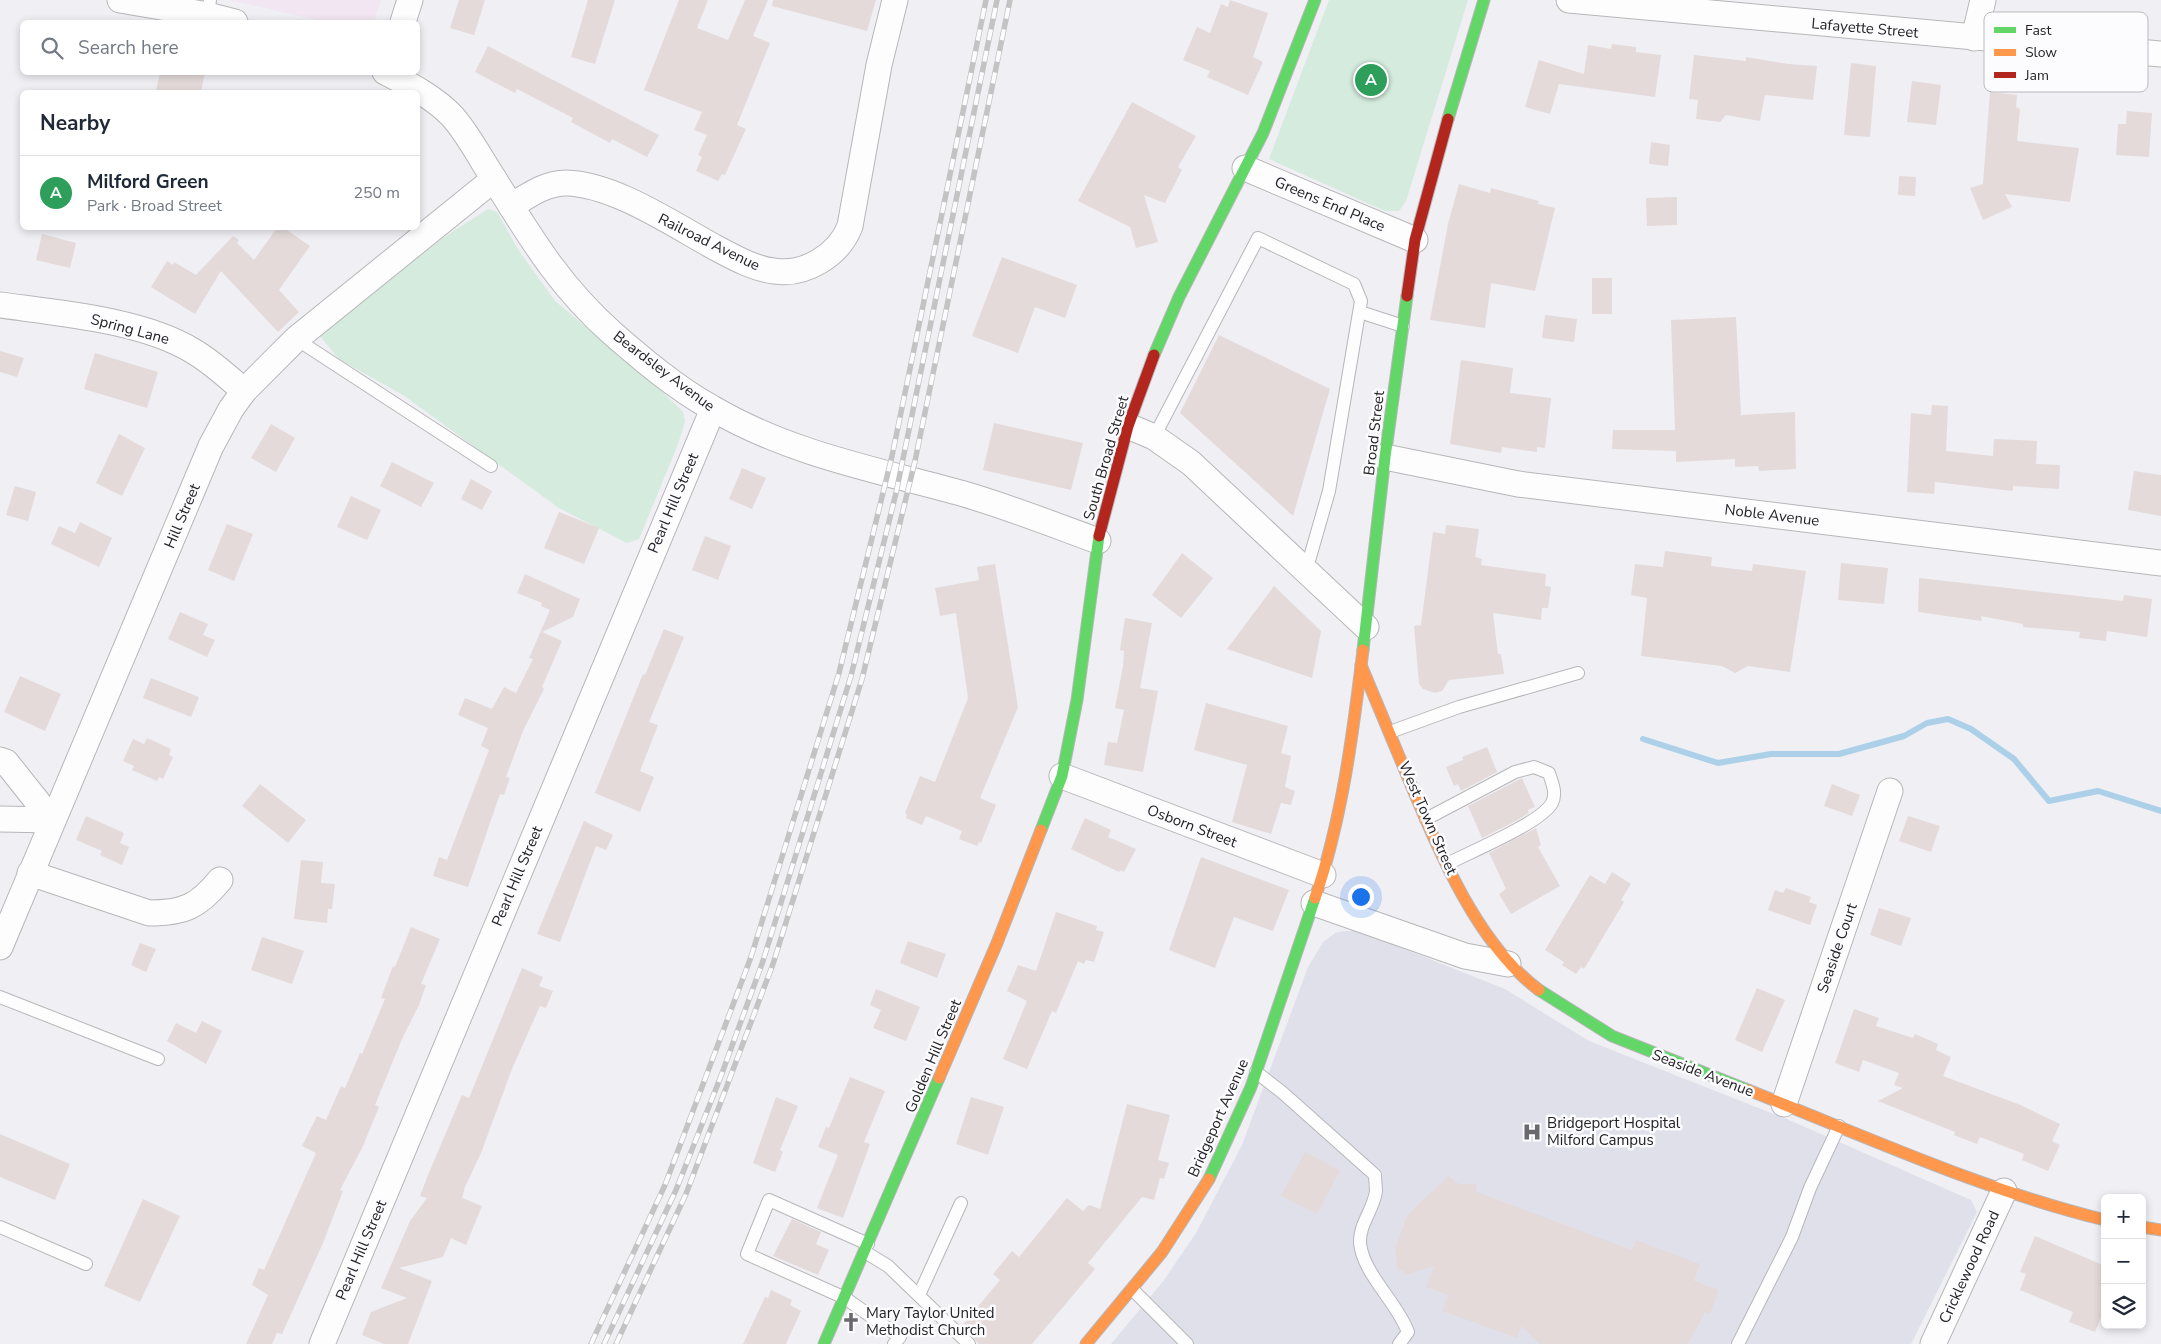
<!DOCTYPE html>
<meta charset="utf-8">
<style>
:root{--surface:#fff;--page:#f6f6f7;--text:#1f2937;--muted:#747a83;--line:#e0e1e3;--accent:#d93025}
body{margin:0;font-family:"Nunito Sans",sans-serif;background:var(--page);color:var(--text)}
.controls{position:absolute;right:15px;bottom:15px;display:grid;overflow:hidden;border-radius:8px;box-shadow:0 2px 8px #0003}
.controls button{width:45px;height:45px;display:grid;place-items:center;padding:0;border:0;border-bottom:1px solid var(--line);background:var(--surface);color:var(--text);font:25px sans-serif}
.you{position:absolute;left:1360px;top:896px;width:18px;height:18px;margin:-12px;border:4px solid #fff;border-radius:50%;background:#1a73e8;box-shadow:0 0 0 8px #1a73e833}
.badge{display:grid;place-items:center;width:32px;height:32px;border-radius:50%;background:var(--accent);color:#fff;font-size:16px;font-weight:700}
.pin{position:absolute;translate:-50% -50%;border:2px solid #fff;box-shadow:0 1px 5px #0006}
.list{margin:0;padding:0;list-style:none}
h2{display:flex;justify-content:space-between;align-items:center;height:65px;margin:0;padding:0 20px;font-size:21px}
h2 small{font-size:16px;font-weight:400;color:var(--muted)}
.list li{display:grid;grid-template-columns:32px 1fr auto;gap:15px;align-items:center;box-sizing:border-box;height:75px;padding:0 20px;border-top:1px solid var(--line)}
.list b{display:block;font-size:19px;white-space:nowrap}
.list p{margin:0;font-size:16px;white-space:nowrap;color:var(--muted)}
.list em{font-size:16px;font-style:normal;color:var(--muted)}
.icon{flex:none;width:28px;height:28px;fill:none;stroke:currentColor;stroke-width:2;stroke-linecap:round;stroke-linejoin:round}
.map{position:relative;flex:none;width:2161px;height:1344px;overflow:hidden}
.search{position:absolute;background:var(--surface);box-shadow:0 2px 8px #0003;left:20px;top:20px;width:400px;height:55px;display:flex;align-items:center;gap:12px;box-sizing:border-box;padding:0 18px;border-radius:8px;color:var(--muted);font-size:19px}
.panel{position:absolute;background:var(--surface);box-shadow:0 2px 8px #0003;left:20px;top:90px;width:400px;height:140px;border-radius:8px}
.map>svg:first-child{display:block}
.built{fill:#e0e0ea}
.education{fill:#f1e6f1}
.green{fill:#d4ebdd}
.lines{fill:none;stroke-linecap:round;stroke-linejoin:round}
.stream{stroke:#abd0e8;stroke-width:6}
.building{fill:#e4dada}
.lane-casing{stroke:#b7b7ba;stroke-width:14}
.street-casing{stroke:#b7b7ba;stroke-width:27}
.fast-casing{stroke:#b7b7ba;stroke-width:13}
.slow-casing{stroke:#b7b7ba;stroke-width:13}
.jam-casing{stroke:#b7b7ba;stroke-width:13}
.lane{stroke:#fdfdfd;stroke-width:12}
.street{stroke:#fdfdfd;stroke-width:25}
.fast{stroke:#63d668;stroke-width:11}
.slow{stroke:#ff974d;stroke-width:11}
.jam{stroke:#b3261e;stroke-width:11}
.rail-casing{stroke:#c3c3c4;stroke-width:5.5}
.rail{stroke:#fcfcff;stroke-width:4;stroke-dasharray:11;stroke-linecap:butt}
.labels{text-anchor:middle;stroke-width:5;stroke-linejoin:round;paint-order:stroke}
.street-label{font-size:15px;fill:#232326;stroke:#fcfcff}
.poi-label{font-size:15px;fill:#232326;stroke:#fcfcff;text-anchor:start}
.key{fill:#fcfcff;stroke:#bbbbbe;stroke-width:1}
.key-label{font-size:14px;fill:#232326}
</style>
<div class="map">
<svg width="2161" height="1344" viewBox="0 0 2161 1344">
<rect width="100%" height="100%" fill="#efeff4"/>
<path class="built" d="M1344,931H1359L1505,989L1589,1041L1789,1120L1971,1200L1977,1212L1911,1344H1111L1164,1280L1196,1233L1242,1145L1308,967L1323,942L1335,933Z"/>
<path class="education" d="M230,0H381L374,22H326Z"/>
<g class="green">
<path d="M1329,0H1468L1406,201L1399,211H1385L1269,159Z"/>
<path d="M488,209L497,212L519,251L555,301L652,382L683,412L685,422L678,444L639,539L627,543L559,508L403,395L339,359L319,335L443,238Z"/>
</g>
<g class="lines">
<path class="stream" d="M1643,739L1718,763L1771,754H1839L1904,736L1927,723L1948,719L1971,729L2014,759L2049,801L2098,791L2161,811"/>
</g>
<g class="building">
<path d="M459,0H485L474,35L450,28Z"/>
<path d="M588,0H615L595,64L571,57Z"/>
<path d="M679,0H708L697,28L728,40L745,0H768L753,36L770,43L737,125L746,129L725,175L722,174L718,181L696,171L702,157L698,155L707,135L694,130L702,112L644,90Z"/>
<path d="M773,0H876L867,31L772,6Z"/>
<path d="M1230,0L1268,13L1253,57L1263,62L1248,95L1207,77L1210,71L1183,60L1197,27L1210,33L1221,4L1228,7Z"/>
<path d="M1612,44L1636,47V52L1661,55L1655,97L1559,84L1550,114L1525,107L1539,60L1584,74L1588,45L1611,49Z"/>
<path d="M488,46L659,135L647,157L612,139L610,143L571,122L573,118L517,89L515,93L475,72Z"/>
<path d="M1694,55L1746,61V57L1788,64L1817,66L1813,100L1765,95L1760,121L1726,115L1720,122L1696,119L1698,100L1689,99Z"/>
<path d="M1851,63L1876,66L1870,137L1844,135Z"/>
<path d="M160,72H205L201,92L156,91Z"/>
<path d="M1912,81L1941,85L1936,125L1907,122Z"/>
<path d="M1990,92L2017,95L2016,107L2020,109L2017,141L2079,148L2070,202L2005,194L2012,207L1983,220L1970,188L1983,184Z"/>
<path d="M1132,102L1196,136L1178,167L1182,170L1165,203L1144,195L1158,242L1136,248L1130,227L1078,201Z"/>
<path d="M2127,111L2152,113L2149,157L2116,155L2118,124H2126Z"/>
<path d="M1651,142L1670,145L1668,166L1649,164Z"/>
<path d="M1899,176L1916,177L1915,196L1898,195Z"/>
<path d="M1459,184L1490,193L1491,188L1539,201L1538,204L1555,208L1535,291L1491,283L1485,328L1430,320L1448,224Z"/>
<path d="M1677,197V225L1647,226L1646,198Z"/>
<path d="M277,228H284L310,246L279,290L299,312L278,332L221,271L195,314L151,287L167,261L173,265L174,262L196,275L233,236L239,240L237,243L254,260Z"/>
<path d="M42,234L76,243L70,268L36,260Z"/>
<path d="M1002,257L1077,285L1065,318L1035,307L1018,353L972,336Z"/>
<rect x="1592" y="278" width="20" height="36"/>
<path d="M1545,315L1577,319L1574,342L1542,338Z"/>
<path d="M1736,317L1741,415L1795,412L1796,469L1759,471L1758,466L1735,467V459L1676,462V451L1612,449L1613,430H1675L1671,320Z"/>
<path d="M1219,335L1330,389L1293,516L1180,413Z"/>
<path d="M0,351L24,358L17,377L0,372Z"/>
<path d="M95,353L158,372L147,408L84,389Z"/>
<path d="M1461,360L1513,368L1510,393L1551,398L1545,448L1537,447V452L1502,447L1501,453L1450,444Z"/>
<path d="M1932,405L1948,406L1946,451L1993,456L1994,439L2037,441L2036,464L2060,465L2059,489L2013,486V491L1935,482L1934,494L1907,492L1911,413L1931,415Z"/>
<path d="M994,423L1083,443L1071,490L983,470Z"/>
<path d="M271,424L295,438L276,472L251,458Z"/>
<path d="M119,434L145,448L122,496L96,483Z"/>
<path d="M392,462L434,483L421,507L380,486Z"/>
<path d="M742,468L766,478L752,509L729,499Z"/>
<path d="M2134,471L2161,475V516L2128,510Z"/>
<path d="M471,479L492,491L482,510L461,499Z"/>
<path d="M15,486L36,492L28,521L6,515Z"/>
<path d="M351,496L381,510L367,540L337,527Z"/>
<path d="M559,512L599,528L584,564L544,548Z"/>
<path d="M80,522L112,538L99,567L51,544L59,526L75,533Z"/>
<path d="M227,524L253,534L234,581L208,570Z"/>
<path d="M1446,525L1479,529L1475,557L1482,559L1481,565L1546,574L1545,586L1551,587L1548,608H1542L1541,620L1493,613L1498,654H1501L1504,674L1449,680L1442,691L1435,693L1423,689L1419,684L1414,626L1421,625L1433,532L1445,534Z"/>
<path d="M705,536L731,546L718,580L692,570Z"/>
<path d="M1665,551L1712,557L1711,566L1752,571L1753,564L1806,571L1790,672L1748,666L1735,673L1722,666L1641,656L1647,598L1631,595L1635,564L1663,567Z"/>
<path d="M1182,553L1213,578L1181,618L1152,595Z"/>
<path d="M1841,563L1888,568L1884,604L1838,600Z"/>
<path d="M995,564L1018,707L980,798L996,805L981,843L979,842L977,846L959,839L962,831L926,816L922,825L906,818L907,814L905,813L920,776L935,782L968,698L956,613L940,616L935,588L979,580L977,567Z"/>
<path d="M525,574L580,599L573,617L542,632L562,641L542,687L544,689L523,731L506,777L510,778L504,795L500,794L468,887L433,876L439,857L447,860L489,750L481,746L488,728L458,715L465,698L492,709L504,687L516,693L533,659L529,658L550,610L541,606L542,603L517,593Z"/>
<path d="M1919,578L2123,601L2124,595L2152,599L2147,637L2107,631L2106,641L2079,638L2080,632L2023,627V624L1981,616L1982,621L1918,612Z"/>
<path d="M1274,586L1321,631L1312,678L1227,649Z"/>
<path d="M180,612L208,624L203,635L215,640L207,657L168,639Z"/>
<path d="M1125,618L1152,623L1140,688L1158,691L1143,772L1104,765L1108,742L1117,743L1124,710L1115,708L1123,666L1124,651L1120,650Z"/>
<path d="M664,629L684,637L649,722L658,725L640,771L654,777L640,812L595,793L643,674L645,675Z"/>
<path d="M20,676L61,694L45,731L4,712Z"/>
<path d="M151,678L199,697L191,717L143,698Z"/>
<path d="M1206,703L1288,726L1281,753L1291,756L1285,787L1295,791L1291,805L1281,803L1271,834L1232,822L1247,765L1194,750Z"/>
<path d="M147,738L171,749L169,755L173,757L163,779L159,777L157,781L132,770L134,766L123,761L133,739L144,744Z"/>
<path d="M1487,747L1497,772L1461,791L1458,784L1454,786L1446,767L1463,760L1462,757Z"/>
<path d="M1522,778L1535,807L1528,810L1529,813L1516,821L1482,838L1468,806Z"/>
<path d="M260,784L306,820L288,843L242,806Z"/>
<path d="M1832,784L1860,795L1852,816L1824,806Z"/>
<path d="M86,816L124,833L120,843L129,847L122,865L100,855L102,851L76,840Z"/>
<path d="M1908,816L1940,826L1931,852L1899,841Z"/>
<path d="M1085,818L1111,830L1108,837L1136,849L1124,872L1120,870L1119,872L1071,849Z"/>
<path d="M584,821L613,835L606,850L596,846L560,942L537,934Z"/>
<path d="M1536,828L1541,845L1538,847L1560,886L1511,914L1499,894L1506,889L1489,853Z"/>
<path d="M1201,857L1289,890L1273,931L1234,917L1215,968L1169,950Z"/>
<path d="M301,860L323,862L321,883L335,884L332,909H328L327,923L294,919Z"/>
<path d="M1612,872L1631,884L1621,900L1624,902L1584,969L1581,967L1576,974L1562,965L1564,962L1545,950L1590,875L1605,884Z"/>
<path d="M1786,888L1811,897L1809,902L1817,905L1810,925L1768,910L1775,890L1783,893Z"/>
<path d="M1879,908L1911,918L1901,946L1870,935Z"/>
<path d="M1056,912L1097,926L1096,930L1104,932L1094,962L1086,960L1084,964L1078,961L1056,1013L1052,1011L1027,1069L1003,1059L1027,1001L1007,991L1018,965L1036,971Z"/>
<path d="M411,927L440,939L421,984L426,985L419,1005L402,1039L375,1105L379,1107L363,1146L340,1190L343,1191L323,1243L282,1334L277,1333L272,1344H246L268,1295L252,1285L259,1268L264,1270L316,1153L302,1146L317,1116L326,1120L341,1086L345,1088L360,1053L362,1054L385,999L381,998L393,966L395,967Z"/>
<path d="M262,937L304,951L292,984L251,970Z"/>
<path d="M908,941L946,954L937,978L900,963Z"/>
<path d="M140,943L156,949L146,972L131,965Z"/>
<path d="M522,968L543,977L539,986L553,991L546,1008L540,1006L512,1069L481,1153L465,1187L462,1198L482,1206L466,1245L451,1238L443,1257L399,1268L432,1281L408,1344H384L362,1335L371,1312L407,1298L381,1288L410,1221L427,1198L420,1196L428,1175L462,1095L469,1098Z"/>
<path d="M1757,988L1785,1000L1762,1052L1735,1040Z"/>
<path d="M876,989L920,1007L906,1041L873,1028L881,1010L870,1005Z"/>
<path d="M1854,1009L1879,1018L1876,1026L1913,1038L1915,1034L1938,1044L1936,1050L1951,1057L1943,1076L2018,1104L2060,1124L2052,1141L2060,1145L2048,1171L2022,1160L2024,1154L1980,1137L1977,1144L1954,1135L1955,1132L1878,1101L1903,1088L1894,1085L1899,1073L1863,1060L1859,1072L1835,1063Z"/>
<path d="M202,1021L222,1031L206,1064L167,1041L176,1023L196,1033Z"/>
<path d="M850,1077L885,1091L864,1142L870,1144L843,1218L817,1208L838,1155L818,1147L826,1127L829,1128Z"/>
<path d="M776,1097L798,1106L780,1150L783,1152L775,1172L753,1163Z"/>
<path d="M971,1097L1004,1107L988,1155L956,1144Z"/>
<path d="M1127,1104L1170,1115L1158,1160L1169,1163L1164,1179L1160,1178L1154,1200L1142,1197L1088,1263L1095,1269L1032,1344H979L962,1326L1000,1280L993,1274L1012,1251L1019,1257L1067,1198L1083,1211L1089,1205L1100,1209Z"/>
<path d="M0,1134L70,1164L55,1200L0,1177Z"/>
<path d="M1305,1152L1340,1170L1317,1214L1281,1196Z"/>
<path d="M1448,1176L1459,1184H1476L1477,1192L1632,1250L1636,1240L1700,1264L1694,1281L1719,1290L1710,1314L1705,1312L1688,1344H1540L1521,1326L1517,1338L1442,1311L1448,1295L1426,1287L1434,1266L1405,1275L1403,1270L1398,1271L1395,1248L1408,1214Z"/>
<path d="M143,1199L180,1216L140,1302L104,1286Z"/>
<path d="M792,1219L821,1232L816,1244L829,1250L818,1275L773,1256Z"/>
<path d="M2035,1236L2105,1266V1308L2095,1332L2069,1322L2073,1312L2020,1290L2026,1274L2020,1272Z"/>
<path d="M771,1290L792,1300L790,1305L801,1311L786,1344H743L765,1297L768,1298Z"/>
</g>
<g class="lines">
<g class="lane-casing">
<g id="lane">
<path d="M208,15L210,0"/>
<path d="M1360,312L1403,326"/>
<path d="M296,339L491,466"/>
<path d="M1154,437L1258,238L1354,284L1361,301L1329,491L1306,571"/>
<path d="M1390,732L1459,707L1578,673"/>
<path d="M1426,819L1515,772L1534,767L1549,773C1552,783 1557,793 1552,803C1541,823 1470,852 1447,864"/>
<path d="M0,997L158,1059"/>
<path d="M1256,1072L1283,1093L1375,1175C1375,1180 1376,1186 1376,1191C1374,1209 1359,1224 1360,1243C1363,1274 1397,1302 1408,1332L1399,1344"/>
<path d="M0,1227L86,1264"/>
<path d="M868,1244L769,1200L747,1254L845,1298L900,1337L894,1344"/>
<path d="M865,1252L888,1266L969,1344"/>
<path d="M1133,1290L1187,1344"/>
<path d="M919,1295L961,1203"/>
<path d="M1738,1344L1792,1237L1810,1188L1839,1126"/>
</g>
</g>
<g class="street-casing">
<g id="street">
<path d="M120,0L208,15L235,22"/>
<path d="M1569,0L2161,54"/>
<path d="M403,22L410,0"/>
<path d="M1974,38L1983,0"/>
<path d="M385,72C408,84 434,97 452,116C469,135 480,158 494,179C531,238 559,286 612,333C643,360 676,388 712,408C790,454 878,470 964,494C1009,507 1054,525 1098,541"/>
<path d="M1245,168L1415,240"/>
<path d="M511,206C528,196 545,183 566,183C615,184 675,226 718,249C735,258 755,269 774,271C805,276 839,255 850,226L879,65L895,0"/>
<path d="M0,305C58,313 143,320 193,351C212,362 228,377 244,391"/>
<path d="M1128,426L1154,437L1191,463L1366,627"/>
<path d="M1385,457L1518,484L2161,563"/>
<path d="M0,760L6,762L52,820L0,819"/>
<path d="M1062,776L1323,875"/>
<path d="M30,873L149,913C183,913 198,907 220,880"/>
<path d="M1314,903L1465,956L1508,964"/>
<path d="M0,947L211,446L231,409L244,391L296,339L494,179"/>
<path d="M1784,1104L1890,791"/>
<path d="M322,1344L713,409"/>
<path d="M1933,1344L2004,1191"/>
</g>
</g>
<g class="fast-casing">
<g id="fast">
<path d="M1448,119L1484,0"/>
<path d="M1154,355L1179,297L1263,133L1315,0"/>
<path d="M1363,650L1385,457L1407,296"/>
<path d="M1041,830L1062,776L1077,700L1099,536"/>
<path d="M1539,990L1612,1036L1748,1090"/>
<path d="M1209,1179L1251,1087L1315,898"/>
<path d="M824,1344L939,1078"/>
</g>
</g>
<g class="slow-casing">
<g id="slow">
<path d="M1361,665C1377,703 1393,742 1409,780C1439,851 1477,944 1539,990"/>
<path d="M1315,898C1342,820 1353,733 1363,650"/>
<path d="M939,1078L997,943L1041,830"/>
<path d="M1748,1090C1865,1136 1982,1190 2105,1220"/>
<path d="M2142,1227L2161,1230"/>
<path d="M1086,1344L1162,1252L1209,1179"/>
</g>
</g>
<g class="jam-casing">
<g id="jam">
<path d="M1407,296L1415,240L1448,119"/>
<path d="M1099,536L1128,426L1154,355"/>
</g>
</g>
<use href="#lane" class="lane"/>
<use href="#street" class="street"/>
<use href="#fast" class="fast"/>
<use href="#slow" class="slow"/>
<use href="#jam" class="jam"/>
<g class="rail-casing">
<g id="rail">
<path d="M591,1344L665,1185L751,957L839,673L892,456L986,0"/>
<path d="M604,1344L676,1190L721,1076L763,961L851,676L896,493L997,0"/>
<path d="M616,1344L686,1194L773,964L862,679L915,461L1010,0"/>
</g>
</g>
<use href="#rail" class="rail"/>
</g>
<defs>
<g id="hospital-bare" transform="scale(1.5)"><path d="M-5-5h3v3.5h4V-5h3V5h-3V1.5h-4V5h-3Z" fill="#6a6a6e" stroke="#fcfcff" stroke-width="2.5" paint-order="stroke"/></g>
<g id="church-bare" transform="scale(1.5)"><path d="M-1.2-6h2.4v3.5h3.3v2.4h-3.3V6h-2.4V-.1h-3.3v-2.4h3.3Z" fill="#6a6a6e" stroke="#fcfcff" stroke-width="2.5" paint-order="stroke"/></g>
</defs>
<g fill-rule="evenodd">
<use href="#hospital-bare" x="1532" y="1132"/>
<use href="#church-bare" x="851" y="1322"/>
</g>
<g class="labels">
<g class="street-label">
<text transform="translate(1865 28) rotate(5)" y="5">Lafayette Street</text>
<text transform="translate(1330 204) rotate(23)" y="5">Greens End Place</text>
<text transform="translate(709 242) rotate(26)" y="5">Railroad Avenue</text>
<text transform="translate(130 329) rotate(15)" y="5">Spring Lane</text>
<text transform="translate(664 371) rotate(37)" y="5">Beardsley Avenue</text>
<text transform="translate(1374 433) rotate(-83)" y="5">Broad Street</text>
<text transform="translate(1106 458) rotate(-74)" y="5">South Broad Street</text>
<text transform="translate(673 503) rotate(-67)" y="5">Pearl Hill Street</text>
<text transform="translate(1772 515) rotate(7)" y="5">Noble Avenue</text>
<text transform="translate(182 516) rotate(-67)" y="5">Hill Street</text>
<text transform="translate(1428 818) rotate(66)" y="5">West Town Street</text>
<text transform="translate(1192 826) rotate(21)" y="5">Osborn Street</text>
<text transform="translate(517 876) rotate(-67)" y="5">Pearl Hill Street</text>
<text transform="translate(1837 948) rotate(-71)" y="5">Seaside Court</text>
<text transform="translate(933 1056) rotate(-67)" y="5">Golden Hill Street</text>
<text transform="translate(1703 1073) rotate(21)" y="5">Seaside Avenue</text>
<text transform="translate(1218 1118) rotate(-66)" y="5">Bridgeport Avenue</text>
<text transform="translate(361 1250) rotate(-67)" y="5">Pearl Hill Street</text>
<text transform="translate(1969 1267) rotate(-65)" y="5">Cricklewood Road</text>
</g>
<g class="poi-label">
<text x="1547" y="1128">Bridgeport Hospital<tspan x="1547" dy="17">Milford Campus</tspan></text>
<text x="866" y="1318">Mary Taylor United<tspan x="866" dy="17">Methodist Church</tspan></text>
</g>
</g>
<rect x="1984" y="12" width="164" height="80" rx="8" class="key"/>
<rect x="1994" y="27" width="22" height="6" fill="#63d668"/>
<rect x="1994" y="49" width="22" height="7" fill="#ff974d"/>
<rect x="1994" y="72" width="22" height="6" fill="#b3261e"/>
<g class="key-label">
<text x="2025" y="35">Fast</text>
<text x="2025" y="57">Slow</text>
<text x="2025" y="80">Jam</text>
</g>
</svg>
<div class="controls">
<button>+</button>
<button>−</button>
<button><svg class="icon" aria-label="layers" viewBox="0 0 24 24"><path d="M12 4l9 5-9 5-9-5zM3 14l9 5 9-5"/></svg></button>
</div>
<div class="you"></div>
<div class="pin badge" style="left:1371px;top:80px;background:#2e9e5b">A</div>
<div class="search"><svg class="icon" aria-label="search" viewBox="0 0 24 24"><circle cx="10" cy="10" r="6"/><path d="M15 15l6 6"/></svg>Search here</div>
<section class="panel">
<h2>Nearby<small></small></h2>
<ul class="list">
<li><span class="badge" style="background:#2e9e5b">A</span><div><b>Milford Green</b><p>Park · Broad Street</p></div><em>250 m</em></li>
</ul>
</section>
</div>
